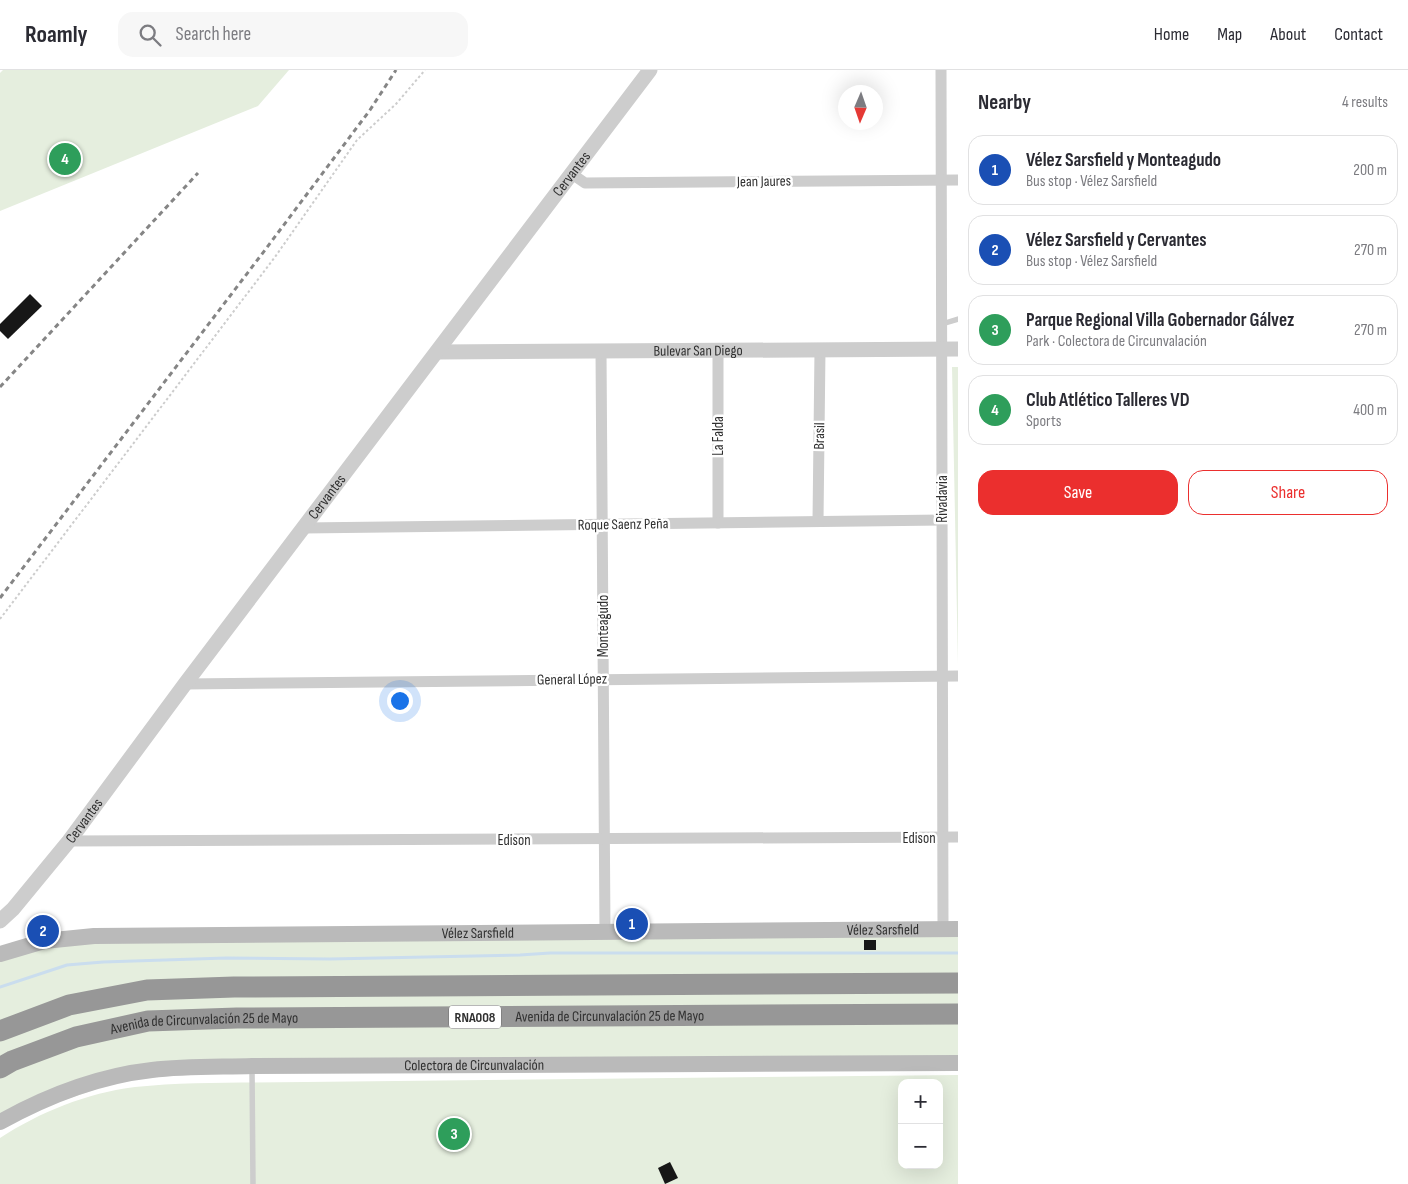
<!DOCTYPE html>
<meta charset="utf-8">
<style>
:root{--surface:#fff;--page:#f7f7f7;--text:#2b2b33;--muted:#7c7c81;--line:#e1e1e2;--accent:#eb2f2e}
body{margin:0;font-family:"Sofia Sans Condensed",sans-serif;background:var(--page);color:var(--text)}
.controls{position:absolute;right:15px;bottom:15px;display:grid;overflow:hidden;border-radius:10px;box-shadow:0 5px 20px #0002}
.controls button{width:45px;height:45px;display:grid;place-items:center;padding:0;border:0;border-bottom:1px solid var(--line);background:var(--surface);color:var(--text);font:25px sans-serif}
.compass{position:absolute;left:838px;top:15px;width:45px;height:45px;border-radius:50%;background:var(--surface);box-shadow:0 5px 20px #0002;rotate:182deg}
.you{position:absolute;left:399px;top:630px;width:18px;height:18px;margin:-12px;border:4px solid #fff;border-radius:50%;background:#1a73e8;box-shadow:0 0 0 8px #1a73e833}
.badge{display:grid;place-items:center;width:32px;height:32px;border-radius:50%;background:var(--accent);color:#fff;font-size:16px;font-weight:700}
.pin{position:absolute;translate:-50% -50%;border:2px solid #fff;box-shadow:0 1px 5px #0006}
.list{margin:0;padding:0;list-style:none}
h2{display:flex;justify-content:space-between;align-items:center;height:65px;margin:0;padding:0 20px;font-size:21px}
h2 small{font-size:16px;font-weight:400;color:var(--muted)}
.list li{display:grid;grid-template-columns:32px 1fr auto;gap:15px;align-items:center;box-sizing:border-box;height:70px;margin:0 10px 10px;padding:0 10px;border:1px solid var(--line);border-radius:15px}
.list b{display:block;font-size:19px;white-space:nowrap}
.list p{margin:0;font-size:16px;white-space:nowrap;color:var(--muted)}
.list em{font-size:16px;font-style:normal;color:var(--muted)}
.actions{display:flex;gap:10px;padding:15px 20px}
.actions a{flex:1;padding:11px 0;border:1px solid var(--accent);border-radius:15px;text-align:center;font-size:18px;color:var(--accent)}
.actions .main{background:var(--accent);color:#fff}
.icon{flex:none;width:28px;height:28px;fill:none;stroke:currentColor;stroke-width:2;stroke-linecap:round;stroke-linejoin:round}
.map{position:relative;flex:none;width:958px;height:1114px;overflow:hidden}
header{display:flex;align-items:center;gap:30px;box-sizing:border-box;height:70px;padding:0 25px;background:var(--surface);border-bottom:1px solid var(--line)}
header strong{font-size:24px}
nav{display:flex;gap:28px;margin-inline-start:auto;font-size:18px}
.search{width:350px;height:45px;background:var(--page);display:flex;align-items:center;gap:12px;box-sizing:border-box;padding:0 18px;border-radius:15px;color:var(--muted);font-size:19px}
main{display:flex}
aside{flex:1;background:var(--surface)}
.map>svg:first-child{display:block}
.green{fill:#e5eede;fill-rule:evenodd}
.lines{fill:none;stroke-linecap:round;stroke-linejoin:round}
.stream{stroke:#caddee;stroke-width:3}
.building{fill:#171717}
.path{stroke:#cdcdcd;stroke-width:2;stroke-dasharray:2.5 2.5;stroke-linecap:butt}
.service{stroke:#cdcdcd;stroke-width:5.5}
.minor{stroke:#cdcdcd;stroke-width:11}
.tertiary{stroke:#cdcdcd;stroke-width:15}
.secondary{stroke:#bababa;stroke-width:16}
.motorway{stroke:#979797;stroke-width:21}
.rail{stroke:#858585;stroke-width:3;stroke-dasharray:5 4;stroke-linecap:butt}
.labels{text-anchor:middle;stroke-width:5;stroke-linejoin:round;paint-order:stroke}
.shield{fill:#fff;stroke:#6e6e6e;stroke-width:1}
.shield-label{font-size:14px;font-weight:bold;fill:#303030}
.street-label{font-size:15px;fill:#303030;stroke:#fff}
</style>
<header>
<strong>Roamly</strong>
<div class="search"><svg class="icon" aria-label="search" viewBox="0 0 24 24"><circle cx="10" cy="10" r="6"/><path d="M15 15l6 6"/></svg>Search here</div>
<nav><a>Home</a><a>Map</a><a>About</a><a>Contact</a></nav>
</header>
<main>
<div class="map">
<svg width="958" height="1114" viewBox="0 0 958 1114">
<rect width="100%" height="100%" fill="#fff"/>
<g class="green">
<path d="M3,0H289L258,36L0,141V3Z"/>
<path d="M952,297H958V595Z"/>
<path d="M958,859V993L152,1000L0,1052V884L44,871Z"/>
<path d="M958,1005V1114H0V1068C40,1042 87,1023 135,1017C191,1011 249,1013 306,1012ZM902,1013H939V1095H902Z"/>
</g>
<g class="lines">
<path class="stream" d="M0,917L67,895L103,892L226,888L330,889L520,885L550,883H958"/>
</g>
<g class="building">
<path d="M30,224L42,236L8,269L0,261V254Z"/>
<rect x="864" y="870" width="12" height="10"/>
<path d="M670,1092L678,1108L665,1114L658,1098Z"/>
</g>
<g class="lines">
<path class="path" d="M0,549L275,187L357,70L396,34L425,0"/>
<g class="service">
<path d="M942,254L958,249"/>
<path d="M252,999L253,1114"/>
</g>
<g class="minor">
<path d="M941,0L943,859"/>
<path d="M572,104L585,113L958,110"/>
<path d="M601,281L605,861"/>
<path d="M818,451L820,280"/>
<path d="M718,453V280"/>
<path d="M304,458L942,450"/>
<path d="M185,614L958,606"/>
<path d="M69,771L958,767"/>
</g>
<g class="tertiary">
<path id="s1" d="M438,282L958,279"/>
<path id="s2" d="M0,851L13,839L69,771L185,614L650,0"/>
</g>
<g class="secondary">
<path id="s3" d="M0,884L44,871L94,866L958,859"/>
<path id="s4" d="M0,1052C47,1026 98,1006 152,1000C184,996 219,997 252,996L958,993"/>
</g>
<g class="motorway">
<path d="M0,961L69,935L147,920L234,917L958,913"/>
<path id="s5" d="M0,998L12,991L76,967L148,951L237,948L958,944"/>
</g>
<g class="rail">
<path d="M0,317L198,103"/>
<path d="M0,528L265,180L370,40L396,0"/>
</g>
</g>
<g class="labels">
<rect class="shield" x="449" y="935.5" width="52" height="23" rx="4"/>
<g class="shield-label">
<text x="475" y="952">RNA008</text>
</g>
<g class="street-label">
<text dy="5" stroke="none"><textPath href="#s2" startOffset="941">Cervantes</textPath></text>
<text transform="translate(764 111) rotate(-1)" y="5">Jean Jaures</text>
<text dy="5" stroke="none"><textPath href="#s1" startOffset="260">Bulevar San Diego</textPath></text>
<text transform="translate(718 366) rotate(-90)" y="5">La Falda</text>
<text transform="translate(819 366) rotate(-89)" y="5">Brasil</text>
<text dy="5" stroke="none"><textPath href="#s2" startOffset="536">Cervantes</textPath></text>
<text transform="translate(942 429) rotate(-90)" y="5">Rivadavia</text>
<text transform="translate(623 454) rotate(-1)" y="5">Roque Saenz Peña</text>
<text transform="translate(603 556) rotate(-90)" y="5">Monteagudo</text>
<text transform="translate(572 609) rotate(-1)" y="5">General López</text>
<text dy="5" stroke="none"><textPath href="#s2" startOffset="131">Cervantes</textPath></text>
<text x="919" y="773">Edison</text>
<text x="514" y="775">Edison</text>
<text dy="5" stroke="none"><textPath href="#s3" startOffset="885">Vélez Sarsfield</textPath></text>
<text dy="5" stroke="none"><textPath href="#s3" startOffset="480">Vélez Sarsfield</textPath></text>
<text dy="5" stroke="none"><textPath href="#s5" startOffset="618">Avenida de Circunvalación 25 de Mayo</textPath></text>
<text dy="5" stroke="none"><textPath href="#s5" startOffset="212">Avenida de Circunvalación 25 de Mayo</textPath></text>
<text dy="5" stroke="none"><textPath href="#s4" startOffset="484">Colectora de Circunvalación</textPath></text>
</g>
</g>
</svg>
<div class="controls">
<button>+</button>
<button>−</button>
</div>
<svg class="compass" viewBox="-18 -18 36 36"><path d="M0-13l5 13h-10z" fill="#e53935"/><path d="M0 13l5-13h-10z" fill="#7c7c81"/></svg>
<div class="you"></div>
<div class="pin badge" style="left:632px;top:854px;background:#1a4fb4">1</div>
<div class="pin badge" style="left:43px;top:861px;background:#1a4fb4">2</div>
<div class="pin badge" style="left:454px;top:1064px;background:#2e9e5b">3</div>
<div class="pin badge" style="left:65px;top:89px;background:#2e9e5b">4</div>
</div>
<aside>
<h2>Nearby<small>4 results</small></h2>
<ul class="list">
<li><span class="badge" style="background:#1a4fb4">1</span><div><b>Vélez Sarsfield y Monteagudo</b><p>Bus stop · Vélez Sarsfield</p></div><em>200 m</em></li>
<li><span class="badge" style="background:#1a4fb4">2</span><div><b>Vélez Sarsfield y Cervantes</b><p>Bus stop · Vélez Sarsfield</p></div><em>270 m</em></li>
<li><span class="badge" style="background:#2e9e5b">3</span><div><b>Parque Regional Villa Gobernador Gálvez</b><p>Park · Colectora de Circunvalación</p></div><em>270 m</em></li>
<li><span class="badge" style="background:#2e9e5b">4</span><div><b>Club Atlético Talleres VD</b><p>Sports</p></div><em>400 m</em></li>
</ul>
<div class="actions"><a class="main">Save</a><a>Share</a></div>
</aside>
</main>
